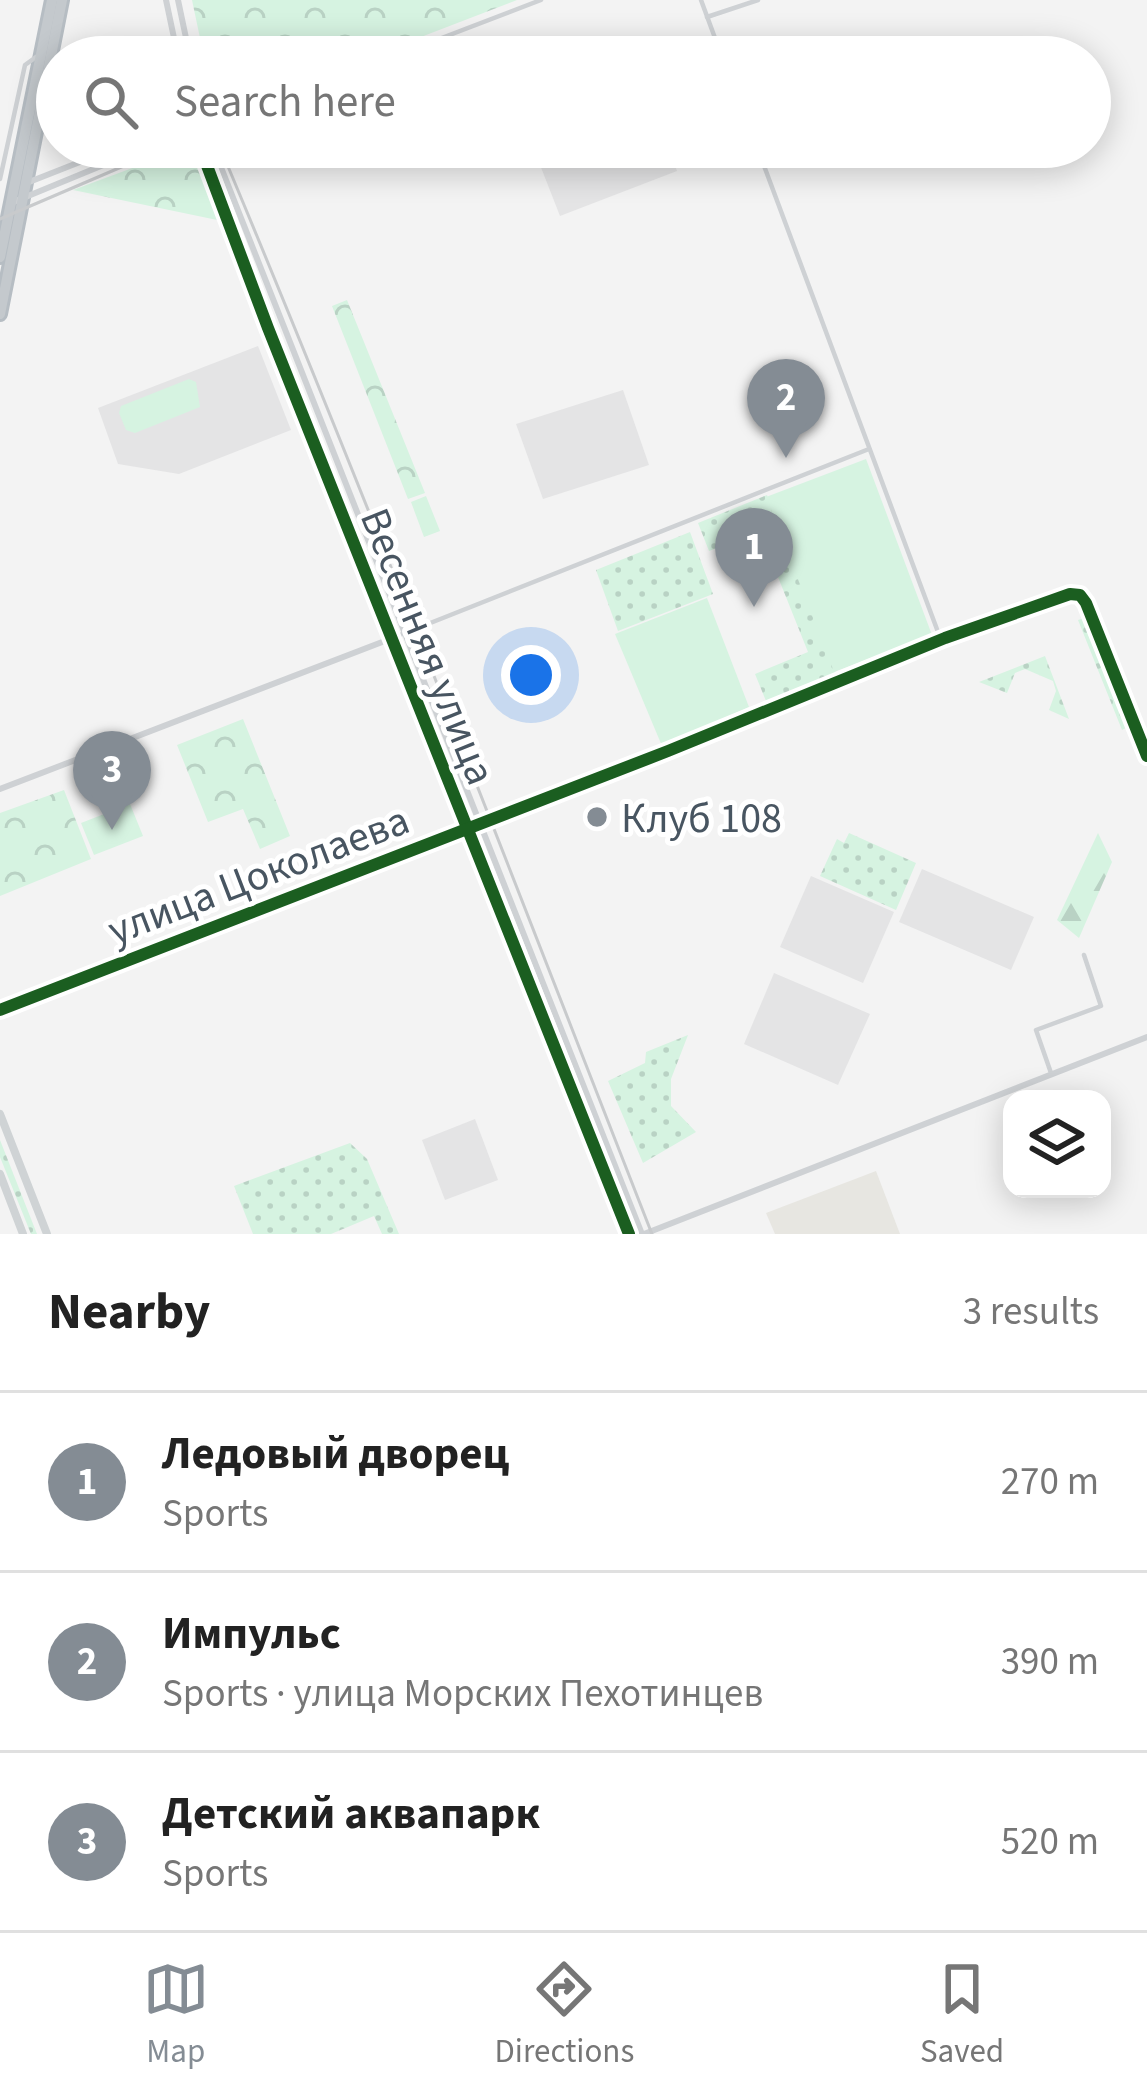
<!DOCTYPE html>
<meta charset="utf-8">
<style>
:root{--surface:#fff;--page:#f2f2f2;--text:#222;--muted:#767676;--line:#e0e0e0;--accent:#848c94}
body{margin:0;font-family:"Source Sans 3",sans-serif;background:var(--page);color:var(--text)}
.controls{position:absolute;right:36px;bottom:36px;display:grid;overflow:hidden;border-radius:24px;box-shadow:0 6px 30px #0003}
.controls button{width:108px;height:108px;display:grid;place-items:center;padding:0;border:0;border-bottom:3px solid var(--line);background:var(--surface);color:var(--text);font:60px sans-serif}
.you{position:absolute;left:531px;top:675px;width:42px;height:42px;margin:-30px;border:9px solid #fff;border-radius:50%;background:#1a73e8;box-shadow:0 0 0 18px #1a73e833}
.badge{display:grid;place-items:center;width:78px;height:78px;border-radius:50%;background:var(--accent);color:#fff;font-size:39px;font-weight:700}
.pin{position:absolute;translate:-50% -99px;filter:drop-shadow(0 3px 6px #0008)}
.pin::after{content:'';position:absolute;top:63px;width:42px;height:36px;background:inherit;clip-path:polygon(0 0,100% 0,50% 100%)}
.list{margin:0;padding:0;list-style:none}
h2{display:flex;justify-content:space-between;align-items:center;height:156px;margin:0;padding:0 48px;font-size:51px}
h2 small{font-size:39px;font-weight:400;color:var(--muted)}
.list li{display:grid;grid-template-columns:78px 1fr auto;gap:36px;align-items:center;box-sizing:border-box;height:180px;padding:0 48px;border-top:3px solid var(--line)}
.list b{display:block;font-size:45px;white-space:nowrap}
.list p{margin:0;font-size:39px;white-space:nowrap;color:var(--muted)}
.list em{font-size:39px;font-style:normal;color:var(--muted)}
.icon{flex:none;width:66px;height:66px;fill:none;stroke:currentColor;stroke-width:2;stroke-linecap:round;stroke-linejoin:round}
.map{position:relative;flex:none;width:1147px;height:1234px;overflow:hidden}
.search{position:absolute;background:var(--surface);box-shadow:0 6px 30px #0003;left:36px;right:36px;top:36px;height:132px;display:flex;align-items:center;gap:30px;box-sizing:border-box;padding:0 42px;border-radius:66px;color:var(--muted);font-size:45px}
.sheet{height:696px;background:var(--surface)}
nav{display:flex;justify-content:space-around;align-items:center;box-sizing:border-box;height:168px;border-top:3px solid var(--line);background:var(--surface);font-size:33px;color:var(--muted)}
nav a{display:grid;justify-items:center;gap:6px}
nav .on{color:var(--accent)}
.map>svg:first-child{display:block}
.commercial{fill:#e7e6e1}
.education{fill:#e4e4e5}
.grass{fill:url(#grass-dots)}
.forest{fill:url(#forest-firs)}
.park{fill:url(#park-crowns)}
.garden{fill:#d6f3e1}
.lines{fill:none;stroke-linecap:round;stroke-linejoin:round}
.trunk-casing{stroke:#b6bdc3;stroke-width:16}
.minor{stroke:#ced1d4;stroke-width:4.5}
.tertiary{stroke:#ced1d4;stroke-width:6}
.secondary{stroke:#cfd3d5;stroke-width:8}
.trunk{stroke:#c4c9cd;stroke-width:10}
.tram{stroke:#c8cacc;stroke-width:3}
.cycleway-casing{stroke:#fff;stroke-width:20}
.cycleway{stroke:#1b5e20;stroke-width:12}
.poi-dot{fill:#848c94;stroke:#fff;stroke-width:4.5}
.labels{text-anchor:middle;stroke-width:10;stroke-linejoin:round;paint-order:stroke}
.street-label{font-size:42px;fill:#485561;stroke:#fff}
.poi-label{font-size:42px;fill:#485561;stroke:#fff;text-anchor:start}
</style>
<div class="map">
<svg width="1147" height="1234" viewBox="0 0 1147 1234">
<defs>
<pattern id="grass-dots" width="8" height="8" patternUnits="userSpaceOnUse" patternTransform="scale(3)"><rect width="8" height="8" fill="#d6f3e1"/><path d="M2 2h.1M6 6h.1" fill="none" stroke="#b9d2c4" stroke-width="1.8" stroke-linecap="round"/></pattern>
<pattern id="forest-firs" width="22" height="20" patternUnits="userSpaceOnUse" patternTransform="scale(3)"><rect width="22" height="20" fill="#d6f3e1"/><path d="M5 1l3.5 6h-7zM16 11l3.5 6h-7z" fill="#b9d2c4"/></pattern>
<pattern id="park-crowns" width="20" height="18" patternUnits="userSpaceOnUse" patternTransform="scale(3)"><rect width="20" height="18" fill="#d6f3e1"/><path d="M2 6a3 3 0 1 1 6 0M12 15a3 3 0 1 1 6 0" fill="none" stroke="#b9d2c4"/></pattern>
</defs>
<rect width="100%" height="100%" fill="#f3f3f3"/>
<path class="commercial" d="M876,1171L900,1234H775L766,1213Z"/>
<g class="education">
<path d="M533,147H668L677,171L560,216Z"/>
<path d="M258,346L291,430L179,474L118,464L98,408Z"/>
<path d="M623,390L649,465L543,499L516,424Z"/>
<path d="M922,869L1034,917L1011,970L899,922Z"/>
<path d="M811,876L894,912L863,983L780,947Z"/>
<path d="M774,973L870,1014L838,1085L744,1044Z"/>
<path d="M475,1119L498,1180L445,1200L422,1140Z"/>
</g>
<g class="grass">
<path d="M767,495L836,673L766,701L755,674L808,652L760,532L709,551L698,523Z"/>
<path d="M690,532L713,594L618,631L596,570Z"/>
<path d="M1087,617L1128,727L1122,730L1078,620Z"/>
<path d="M1045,656L1069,719L1049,710L1056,691L1053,681L1025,669L1015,673L1007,693L979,682Z"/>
<path d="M849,833L916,863L896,910L820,876L837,839L844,843Z"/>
<path d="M688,1035L671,1079V1106L696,1132L643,1163L608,1081L645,1063L646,1052Z"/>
<path d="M0,1140L37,1234H31L0,1157Z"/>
<path d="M350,1143L367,1159L399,1234H382L374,1216L331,1234H253L234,1186Z"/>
</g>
<path class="forest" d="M1098,833L1112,862L1079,938L1057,920Z"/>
<g class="park">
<path d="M192,0H517L369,57H204Z"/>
<path d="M192,147L222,221L73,190L189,147Z"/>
<path d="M347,300L425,493L408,499L332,306Z"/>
<path d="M243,719L290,836L260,849L243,809L208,822L177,745Z"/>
<path d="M64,790L91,859L0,896V813Z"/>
</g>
<g class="garden">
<path d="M189,379L196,382L200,407L135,433L126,430L119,413L121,406Z"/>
<path d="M866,459L932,635L834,672L766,497Z"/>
<path d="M426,496L440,531L424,537L411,502Z"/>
<path d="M707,598L749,707L662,746L615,634Z"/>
<path d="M130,804L143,836L94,855L81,823Z"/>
</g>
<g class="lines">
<g class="trunk-casing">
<g id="trunk">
<path d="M0,257L52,0"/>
<path d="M0,314L62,0"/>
</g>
</g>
<g class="minor">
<path d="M701,0L722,57"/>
<path d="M707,17L758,0"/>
<path d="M392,57L541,0"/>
<path d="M757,147L941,640"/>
<path d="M0,179L25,65L36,57"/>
<path d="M390,639L869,449"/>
<path d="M1051,1073L1036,1030L1101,1006L1084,955"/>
</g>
<g class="tertiary">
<path d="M166,0L178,57"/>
<path d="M178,0L190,57"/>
<path d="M200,147L268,328L629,1234"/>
<path d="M213,147L642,1234"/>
<path d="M24,184L118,147"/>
<path d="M11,203L147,147"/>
<path d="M0,789L390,639"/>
<path d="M480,823L945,638L1070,594L1080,595L1086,603L1147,756"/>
<path d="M0,1010L467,830"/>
<path d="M644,1234L1147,1037"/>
</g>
<g class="secondary">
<path d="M0,1114L47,1234"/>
<path d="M0,1174L23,1234"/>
</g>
<use href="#trunk" class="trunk"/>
<g class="tram">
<path d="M214,147L227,164C375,518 512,876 652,1234"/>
<path d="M0,219L168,147"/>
</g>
<g class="cycleway-casing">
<g id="cycleway">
<path d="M200,147L268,328L629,1234"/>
<path d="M0,1010L668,751L945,638L1070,594L1080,595L1086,603L1147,756"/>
</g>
</g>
<use href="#cycleway" class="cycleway"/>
</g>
<circle class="poi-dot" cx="597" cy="817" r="12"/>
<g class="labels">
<g class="street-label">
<text transform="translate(429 646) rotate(68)" y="15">Весенняя улица</text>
<text transform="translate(258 874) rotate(-21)" y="15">улица Цоколаева</text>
</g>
<g class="poi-label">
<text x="621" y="832">Клуб 108</text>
</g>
</g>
</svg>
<div class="controls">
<button><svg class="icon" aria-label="layers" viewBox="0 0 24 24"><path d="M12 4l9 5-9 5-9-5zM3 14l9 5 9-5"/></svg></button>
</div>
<div class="you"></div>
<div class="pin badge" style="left:754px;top:607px">1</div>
<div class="pin badge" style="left:786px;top:458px">2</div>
<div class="pin badge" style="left:112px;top:830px">3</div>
<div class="search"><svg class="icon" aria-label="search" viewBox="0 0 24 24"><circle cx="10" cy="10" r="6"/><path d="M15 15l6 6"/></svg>Search here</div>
</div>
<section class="sheet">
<h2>Nearby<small>3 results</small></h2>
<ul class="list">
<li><span class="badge">1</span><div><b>Ледовый дворец</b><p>Sports</p></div><em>270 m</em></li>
<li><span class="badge">2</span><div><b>Импульс</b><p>Sports · улица Морских Пехотинцев</p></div><em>390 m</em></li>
<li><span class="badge">3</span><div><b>Детский аквапарк</b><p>Sports</p></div><em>520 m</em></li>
</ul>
</section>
<nav>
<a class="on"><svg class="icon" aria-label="map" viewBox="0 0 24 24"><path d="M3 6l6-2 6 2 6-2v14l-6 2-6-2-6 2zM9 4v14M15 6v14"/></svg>Map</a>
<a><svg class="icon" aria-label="directions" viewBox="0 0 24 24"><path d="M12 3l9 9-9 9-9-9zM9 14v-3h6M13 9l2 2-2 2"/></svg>Directions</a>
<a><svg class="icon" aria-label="saved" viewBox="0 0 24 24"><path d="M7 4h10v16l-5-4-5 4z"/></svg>Saved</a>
</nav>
